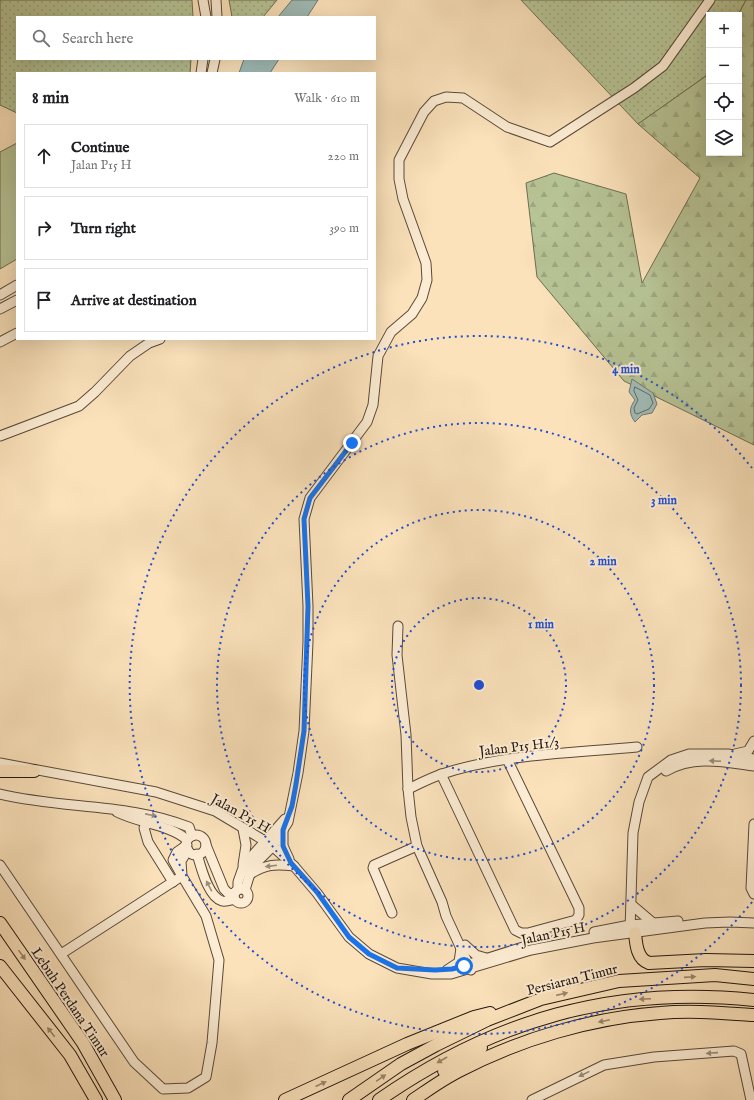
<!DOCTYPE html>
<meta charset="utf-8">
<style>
:root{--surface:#fff;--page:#f6f6f6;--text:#202124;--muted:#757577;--line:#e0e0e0}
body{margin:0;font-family:"IM FELL English",serif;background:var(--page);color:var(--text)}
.controls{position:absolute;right:12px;top:12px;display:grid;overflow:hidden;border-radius:0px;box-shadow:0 4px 16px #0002}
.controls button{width:36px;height:36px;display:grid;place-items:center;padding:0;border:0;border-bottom:1px solid var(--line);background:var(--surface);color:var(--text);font:20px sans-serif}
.stop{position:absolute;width:12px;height:12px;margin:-9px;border:3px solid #1a73e8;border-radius:50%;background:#fff}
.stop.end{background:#1a73e8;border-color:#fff;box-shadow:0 1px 4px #0008}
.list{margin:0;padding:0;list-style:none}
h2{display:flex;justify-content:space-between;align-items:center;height:52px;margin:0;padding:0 16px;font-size:17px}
h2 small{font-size:13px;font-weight:400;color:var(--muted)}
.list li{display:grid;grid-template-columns:26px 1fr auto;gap:12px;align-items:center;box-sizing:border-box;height:64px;margin:0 8px 8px;padding:0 8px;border:1px solid var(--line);border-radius:0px}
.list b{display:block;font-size:15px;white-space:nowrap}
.list p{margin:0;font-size:13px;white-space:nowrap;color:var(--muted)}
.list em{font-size:13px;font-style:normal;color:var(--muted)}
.icon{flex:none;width:22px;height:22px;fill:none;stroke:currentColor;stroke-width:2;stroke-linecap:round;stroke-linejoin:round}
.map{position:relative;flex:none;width:754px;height:1100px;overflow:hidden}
.search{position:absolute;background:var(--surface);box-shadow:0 4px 16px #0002;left:16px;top:16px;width:360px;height:44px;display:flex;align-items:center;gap:10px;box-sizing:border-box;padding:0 14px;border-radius:0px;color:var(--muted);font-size:15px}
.panel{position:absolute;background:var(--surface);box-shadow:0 4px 16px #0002;left:16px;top:72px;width:360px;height:268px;border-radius:0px}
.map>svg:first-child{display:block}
.grass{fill:url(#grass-dots);stroke:#6d6d52}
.forest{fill:url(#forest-firs);stroke:#6d6d52}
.park{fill:#b7c496;stroke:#6d6d52}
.water{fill:#a0bcb8;stroke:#6e7a74}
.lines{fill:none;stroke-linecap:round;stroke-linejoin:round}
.shore{stroke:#626964;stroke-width:1}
.minor-casing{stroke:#59493a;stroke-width:11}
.major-casing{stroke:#23160f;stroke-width:14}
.minor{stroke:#fcecd3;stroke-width:9}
.major{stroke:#fbe2bb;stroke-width:12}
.oneway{fill:#9a8c7b}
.oneway2{fill:#9a866e}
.route{stroke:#1a73e8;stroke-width:5}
.ring{fill:none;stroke:#1d4ed8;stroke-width:2;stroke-dasharray:2 4}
.labels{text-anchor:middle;stroke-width:4;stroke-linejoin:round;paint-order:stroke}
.street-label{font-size:14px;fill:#23160f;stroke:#fcecd3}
.centre{fill:#1d4ed8;stroke:#fcecd3;stroke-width:2}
.ring-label{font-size:12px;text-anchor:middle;font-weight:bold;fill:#1d4ed8;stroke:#fcecd3;stroke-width:4;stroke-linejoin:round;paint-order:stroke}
</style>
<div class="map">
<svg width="754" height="1100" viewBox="0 0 754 1100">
<defs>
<pattern id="grass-dots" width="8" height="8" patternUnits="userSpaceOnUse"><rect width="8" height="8" fill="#b7c496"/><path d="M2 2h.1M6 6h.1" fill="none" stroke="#9da880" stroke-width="1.8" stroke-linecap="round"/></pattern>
<pattern id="forest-firs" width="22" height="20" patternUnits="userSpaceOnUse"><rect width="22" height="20" fill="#b7c496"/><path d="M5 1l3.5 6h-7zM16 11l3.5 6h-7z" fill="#9da880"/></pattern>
</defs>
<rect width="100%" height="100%" fill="#fbe2bb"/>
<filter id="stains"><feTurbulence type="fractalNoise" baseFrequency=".005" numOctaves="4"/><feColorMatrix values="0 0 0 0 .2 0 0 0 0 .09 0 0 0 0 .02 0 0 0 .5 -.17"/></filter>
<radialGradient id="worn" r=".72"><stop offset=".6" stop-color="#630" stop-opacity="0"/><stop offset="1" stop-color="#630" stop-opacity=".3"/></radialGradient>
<g class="grass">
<path d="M0,0H192L193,17H17V59H191L190,73H17V113L0,105Z"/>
<path d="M229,0H277L263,17H232Z"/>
<path d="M521,0H746L738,15H709V70L706,76L638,124Z"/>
</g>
<path class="forest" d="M746,0H754V445L624,381L537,277L526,183L554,173L626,194L642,283L700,178L638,124L706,76L709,70V153H739L738,15Z"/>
<path class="park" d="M17,143V259L0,269V152Z"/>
<g class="water">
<path d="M292,0H318L307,17H278Z"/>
<path d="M244,59H279L270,73H239Z"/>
<path d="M632,379L653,393L657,404L652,413L642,415L635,422C629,414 629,408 635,400L629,392Z"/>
</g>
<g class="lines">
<path class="shore" d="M635,387L650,395L653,403L649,409L637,414L635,413L634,408L638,400L634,391Z"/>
<g class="minor-casing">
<g id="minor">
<path d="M203,0L206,17"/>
<path d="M216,0L217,17"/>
<path d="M201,73L203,59"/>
<path d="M212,73L215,59"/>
<path d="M0,295L17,285"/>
<path d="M0,309L17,300"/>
<path d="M0,342L17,333"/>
<path d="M0,436L79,406L95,392L130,356L149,343L160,339"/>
<path d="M398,626L397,655L406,735L408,789L411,817L417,846L442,902L446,916L471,970"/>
<path d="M735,754L748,751L754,741"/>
<path d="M0,763L156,792L215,811L270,844L294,866L317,893L349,937L369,954L397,968L432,974H451L531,950L593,938L705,923L730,922L754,923"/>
<path d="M666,771C694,755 724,762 754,766"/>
<path d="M441,774L515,930L521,933H528L576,920L579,915V908L507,759"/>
<path d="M408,789C419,784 430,778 442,774C502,754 574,753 637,747"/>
<path d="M0,794C62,809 129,803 189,827L192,836"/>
<path d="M117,812C138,823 171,825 187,840"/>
<path d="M147,824L144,828L148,842L173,882"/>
<path d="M754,824L751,888L754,894"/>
<path d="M243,829L246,845L243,865"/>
<path d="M283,830V846L289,859"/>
<circle cx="196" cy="845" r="10"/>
<path d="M206,845L224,889L229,894L235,893"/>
<path d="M197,854C201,867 208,897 222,901C226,902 231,900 235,899"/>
<path d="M0,865L134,1062L163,1089L188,1088L206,1077L212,1043L219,960L206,916L182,876L181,861L188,850"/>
<path d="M249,875C265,864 275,864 294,866"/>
<circle cx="241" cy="896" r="7"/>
<path d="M238,890V882L244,865L285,819"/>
<path d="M245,890L252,867L272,847L288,822L298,773L304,731L308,642V606L304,519L310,498L367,422L373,405L378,356L391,332L412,314L422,298L427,280L426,263L403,199L399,179V160L424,112L434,101L446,97L463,98L507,127L550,142L634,88L663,66L710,0"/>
<path d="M633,906L653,923"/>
<path d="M392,913L373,868L374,865L417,846"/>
<path d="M630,930L633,833L639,802L648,777L671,760L689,754H728L754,759"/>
<path d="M594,932L630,925L678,921"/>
<path d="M465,945L476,955L486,958"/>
<path d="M61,954L182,876L173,860L177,852L187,845"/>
<path d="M463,966L523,947"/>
<path d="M447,970L459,962L461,948"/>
<path d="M532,1100L604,1065L654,1057L734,1051L741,1054L751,1100"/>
</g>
</g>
<g class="major-casing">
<g id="major">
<path d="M0,771H34"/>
<path d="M0,923L83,1043L115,1100"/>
<path d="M635,933C636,944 637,959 649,963L706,960L754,961"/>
<path d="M0,966L70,1055L96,1100"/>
<path d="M444,1071L481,1048"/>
<path d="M285,1100L407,1044L474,1017L490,1013"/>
<path d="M349,1100L401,1064L436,1045L487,1020L541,999L619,981L715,975L754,979"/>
<path d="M379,1100C494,1020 614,985 754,1000"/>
<path d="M413,1100C428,1090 443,1079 459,1071C520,1039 591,1018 660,1013C691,1010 723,1013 754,1015"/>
</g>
</g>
<use href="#minor" class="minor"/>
<use href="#major" class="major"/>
</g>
<defs><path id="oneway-solid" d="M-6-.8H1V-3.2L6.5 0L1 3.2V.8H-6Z"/></defs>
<g class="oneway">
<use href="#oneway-solid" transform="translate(715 761) rotate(-177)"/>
<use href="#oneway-solid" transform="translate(151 815) rotate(11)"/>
<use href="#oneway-solid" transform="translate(271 866) rotate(173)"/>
<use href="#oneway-solid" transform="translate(209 886) rotate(-118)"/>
<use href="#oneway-solid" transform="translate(712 1053) rotate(176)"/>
<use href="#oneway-solid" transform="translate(584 1074) rotate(154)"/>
</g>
<g class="oneway2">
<use href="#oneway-solid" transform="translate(22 955) rotate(55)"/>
<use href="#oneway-solid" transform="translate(690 977) rotate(-4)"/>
<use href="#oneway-solid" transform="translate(562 994) rotate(-13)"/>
<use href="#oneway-solid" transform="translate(645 999) rotate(177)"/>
<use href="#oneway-solid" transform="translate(604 1021) rotate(168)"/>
<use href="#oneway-solid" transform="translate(51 1032) rotate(-128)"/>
<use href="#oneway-solid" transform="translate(442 1060) rotate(150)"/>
<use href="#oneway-solid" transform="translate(381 1078) rotate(-35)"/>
<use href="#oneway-solid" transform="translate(321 1084) rotate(-25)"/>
</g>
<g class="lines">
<path class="route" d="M352,443L310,498L304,519L308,606L304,731L296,784L292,806L283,830V846L291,863L317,892L349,937L369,954L397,968L435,970L452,969L464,966"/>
</g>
<g class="ring">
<circle cx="479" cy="685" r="87"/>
<circle cx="479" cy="685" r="175"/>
<circle cx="479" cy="685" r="262"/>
<path d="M752 902A349 349 0 1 1 752 468"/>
</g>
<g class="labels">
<g class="street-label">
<text transform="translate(519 746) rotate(-7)" y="5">Jalan P15 H1/3</text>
<text transform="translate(241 813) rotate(29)" y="5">Jalan P15 H</text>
<text transform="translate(553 933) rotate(-12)" y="5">Jalan P15 H</text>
<text transform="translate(572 979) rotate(-14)" y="5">Persiaran Timur</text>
<text transform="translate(71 1002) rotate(56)" y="5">Lebuh Perdana Timur</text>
</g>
</g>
<circle cx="479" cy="685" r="6" class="centre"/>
<g class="ring-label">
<text x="626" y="373">4 min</text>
<text x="664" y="504">3 min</text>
<text x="603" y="565">2 min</text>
<text x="541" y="628">1 min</text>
</g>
<rect width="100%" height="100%" filter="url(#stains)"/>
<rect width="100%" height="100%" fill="url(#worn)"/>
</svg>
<div class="controls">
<button>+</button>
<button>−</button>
<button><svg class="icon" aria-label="locate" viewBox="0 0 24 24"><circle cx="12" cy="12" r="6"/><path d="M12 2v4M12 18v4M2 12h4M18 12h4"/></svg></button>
<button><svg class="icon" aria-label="layers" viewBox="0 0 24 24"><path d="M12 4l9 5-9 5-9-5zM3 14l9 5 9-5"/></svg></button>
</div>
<div class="stop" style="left:464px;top:966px"></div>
<div class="stop end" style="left:352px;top:443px"></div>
<div class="search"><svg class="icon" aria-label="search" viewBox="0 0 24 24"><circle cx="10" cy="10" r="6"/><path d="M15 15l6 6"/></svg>Search here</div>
<section class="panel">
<h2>8 min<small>Walk · 610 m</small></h2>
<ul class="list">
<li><svg class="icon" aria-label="ahead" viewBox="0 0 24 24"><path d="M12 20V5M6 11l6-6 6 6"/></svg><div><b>Continue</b><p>Jalan P15 H</p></div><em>220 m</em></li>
<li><svg class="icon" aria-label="right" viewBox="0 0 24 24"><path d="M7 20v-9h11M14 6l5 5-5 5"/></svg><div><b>Turn right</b></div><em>390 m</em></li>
<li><svg class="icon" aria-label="arrive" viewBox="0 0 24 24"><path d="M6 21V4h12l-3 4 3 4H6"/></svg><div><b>Arrive at destination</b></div></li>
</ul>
</section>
</div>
